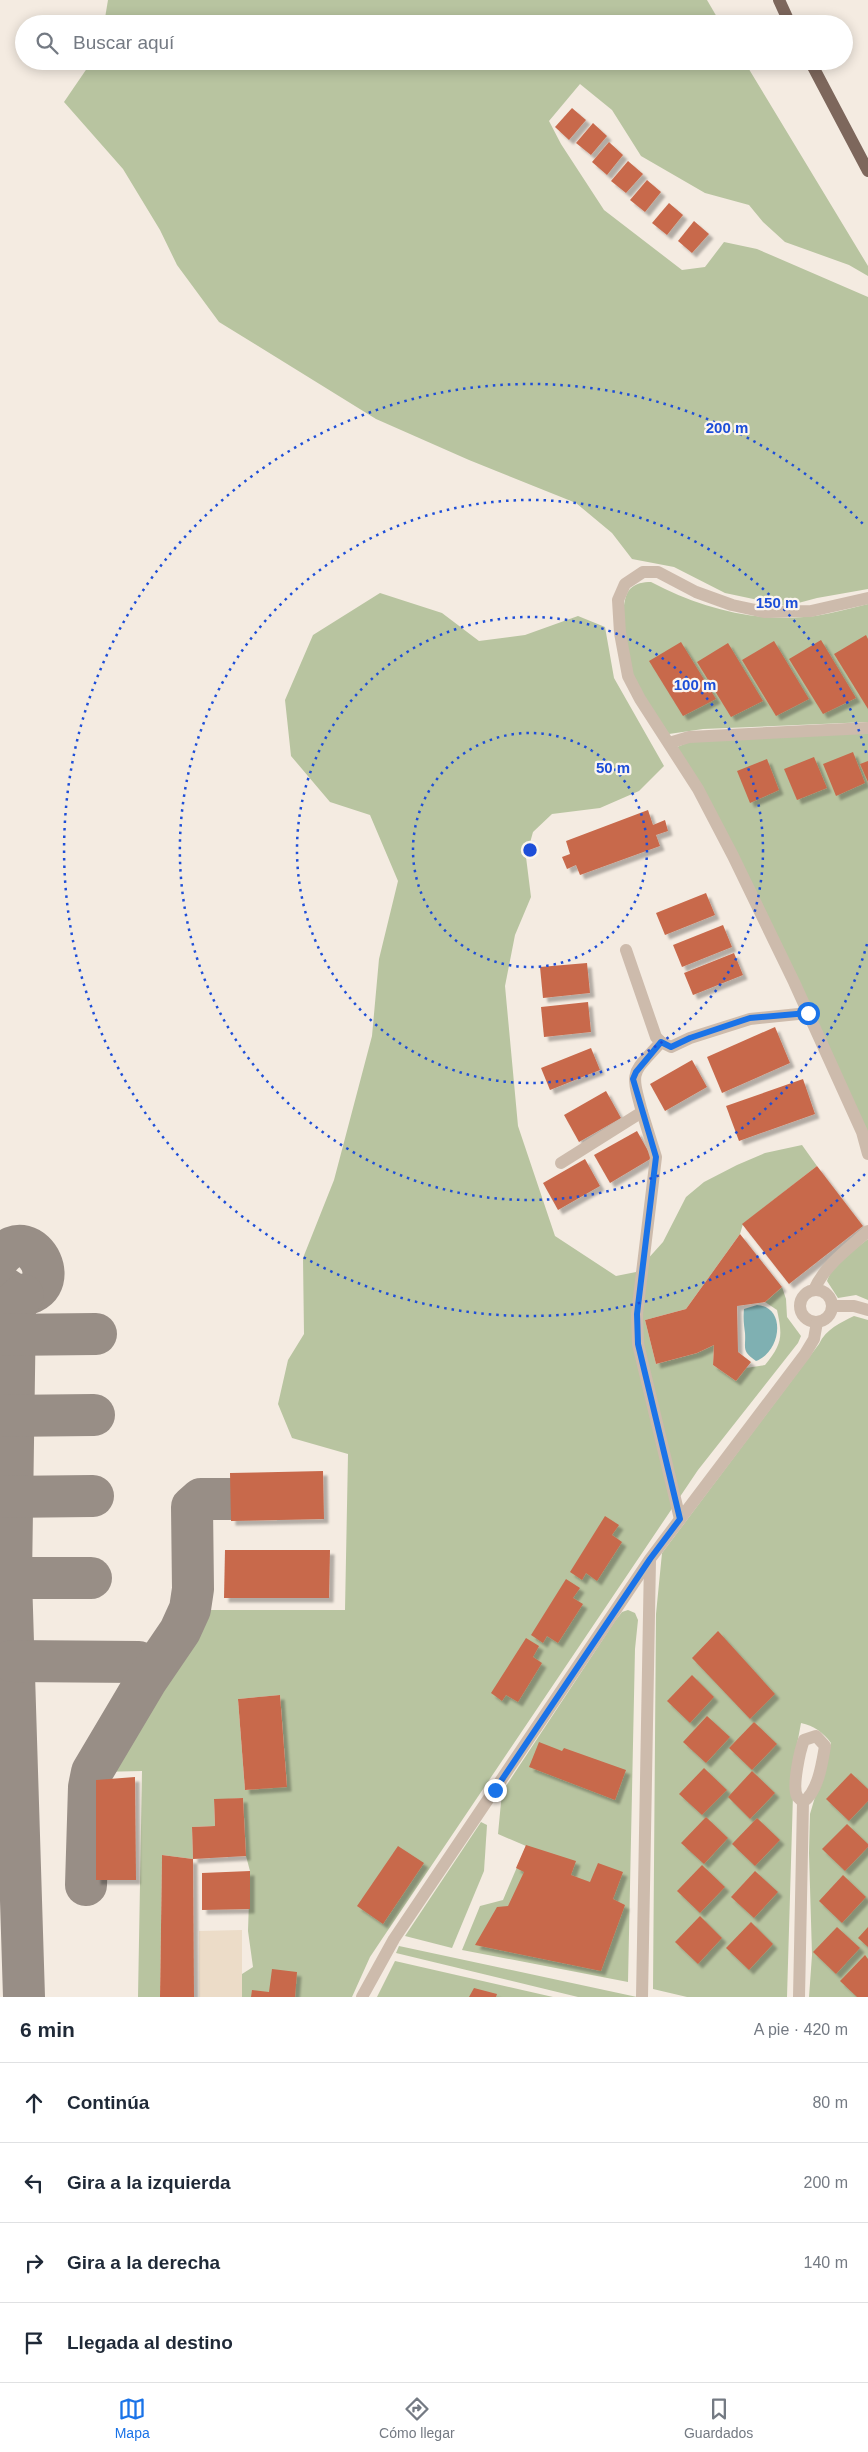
<!DOCTYPE html>
<html lang="es">
<meta charset="utf-8">
<style>
:root{--surface:#fff;--page:#f6f6f7;--text:#1f2937;--muted:#747a83;--line:#e0e1e3;--accent:#1a73e8}
body{margin:0;font-family:Arial,sans-serif;background:var(--page);color:var(--text)}
.stop{position:absolute;width:15px;height:15px;margin:-11px;border:4px solid #1a73e8;border-radius:50%;background:#fff}
.stop.end{background:#1a73e8;border-color:#fff;box-shadow:0 1px 5px #0008}
.list{margin:0;padding:0;list-style:none}
h2{display:flex;justify-content:space-between;align-items:center;height:65px;margin:0;padding:0 20px;font-size:21px}
h2 small{font-size:16px;font-weight:400;color:var(--muted)}
.list li{display:grid;grid-template-columns:32px 1fr auto;gap:15px;align-items:center;box-sizing:border-box;height:80px;padding:0 20px;border-top:1px solid var(--line)}
.list b{display:block;font-size:19px;white-space:nowrap}
.list em{font-size:16px;font-style:normal;color:var(--muted)}
.icon{flex:none;width:28px;height:28px;fill:none;stroke:currentColor;stroke-width:2;stroke-linecap:round;stroke-linejoin:round}
.map{position:relative;flex:none;width:868px;height:1997px;overflow:hidden}
.search{position:absolute;background:var(--surface);box-shadow:0 2px 12px #0003;left:15px;right:15px;top:15px;height:55px;display:flex;align-items:center;gap:12px;box-sizing:border-box;padding:0 18px;border-radius:28px;color:var(--muted);font-size:19px}
.sheet{height:385px;background:var(--surface)}
nav{display:flex;justify-content:space-around;align-items:center;box-sizing:border-box;height:70px;border-top:1px solid var(--line);background:var(--surface);font-size:14px;color:var(--muted)}
nav a{display:grid;justify-items:center;gap:2px}
nav .on{color:var(--accent)}
.map>svg:first-child{display:block}
.green{fill:#b8c4a0;fill-rule:evenodd}
.plaza{fill:#ecdcc8}
.water{fill:#7fb0b2}
.lines{fill:none;stroke-linecap:round;stroke-linejoin:round}
.taxiway{stroke:#988e86;stroke-width:42}
.building{fill:#c8694b;filter:url(#shadow)}
.minor{stroke:#cdbbac;stroke-width:12}
.primary{stroke:#7d675c;stroke-width:12}
.route{stroke:#1a73e8;stroke-width:6}
.ring{fill:none;stroke:#1d4ed8;stroke-width:2.5;stroke-dasharray:2.5 5}
.centre{fill:#1d4ed8;stroke:#fbf5ee;stroke-width:2.5}
.ring-label{font-size:15px;text-anchor:middle;font-weight:bold;fill:#1d4ed8;stroke:#fbf5ee;stroke-width:4.5;stroke-linejoin:round;paint-order:stroke}
</style>
<div class="map">
<svg width="868" height="1997" viewBox="0 0 868 1997">
<defs>
<filter id="shadow"><feDropShadow dx="4.5" dy="4.5" stdDeviation="1" flood-color="#0004"/></filter>
</defs>
<rect width="100%" height="100%" fill="#f4ebe1"/>
<g class="green">
<path d="M108,0H707L721,24H104Z"/>
<path d="M92,61H744L868,266V276L849,265L785,242L763,222L749,205L705,193L641,156L612,110L580,84L549,121L561,144L604,210L682,270L705,267L724,242L757,249L868,297V589L817,598L787,606L725,593L674,567L632,559L612,533L576,503L469,460L376,419L219,322L177,265L160,230L123,169L64,102Z"/>
<path d="M651,582C702,609 757,623 815,616C833,613 851,608 868,604V722L703,729L669,734C659,718 639,692 632,675C626,657 617,603 630,589C636,583 643,582 651,582Z"/>
<path d="M380,593L442,613L479,641L525,635L578,616L605,627L614,678L664,766L639,791L600,808L552,814L533,832L526,857L531,897L515,935L505,986L518,1126L555,1236L616,1276L636,1272L663,1242L686,1197L704,1182L737,1165L765,1153L802,1145L817,1166L743,1224L740,1234L686,1309L645,1320L656,1364L697,1353L714,1345L713,1365L736,1381L746,1368L765,1365C782,1344 783,1337 777,1310L765,1302L782,1287L786,1299L787,1317L801,1336L798,1343L698,1470L382,1939L370,1957L352,1997H242V1974L253,1967L248,1931L250,1871L246,1856L243,1798L214,1800L215,1826L192,1827L193,1859L162,1855L160,1997H138L142,1771L98,1772L184,1634L194,1610H345L348,1454L292,1438L278,1404L288,1360L304,1334L303,1258L334,1180L372,1036L379,959L398,881L370,815L330,802L291,756L285,700L313,635ZM280,1695L287,1786L245,1790L238,1699Z"/>
<path d="M868,732V1136L677,747L692,741Z"/>
<path d="M868,1239V1300L856,1295L838,1298L827,1281C833,1263 853,1251 868,1239Z"/>
<path d="M854,1316L868,1320V1997H809L812,1955L809,1853L810,1814L831,1743C823,1732 814,1726 801,1723L794,1761L787,1997H687L653,1989L656,1614L662,1553L819,1344C826,1329 840,1323 854,1316Z"/>
<path d="M628,1610L635,1613L638,1620L635,1649L628,1982L462,1950L480,1906L503,1900L526,1846L498,1834L502,1792L615,1621L622,1612Z"/>
<path d="M481,1822L487,1825L484,1871L452,1948L405,1936Z"/>
<path d="M399,1946L637,1997H578L396,1953Z"/>
<path d="M395,1961L553,1997H377Z"/>
</g>
<path class="plaza" d="M242,1930V1997H199V1931Z"/>
<path class="water" d="M757,1305C787,1307 781,1352 756,1361C741,1350 746,1349 745,1333C744,1325 743,1318 744,1309Z"/>
<g class="lines">
<g class="taxiway">
<path d="M0,1257C33,1217 71,1297 15,1295L0,1285"/>
<path d="M23,1295L18,1299L15,1306L11,1578L24,1997"/>
<path d="M0,1335L96,1334"/>
<path d="M0,1416L94,1415"/>
<path d="M0,1497L93,1496"/>
<path d="M0,1578H91"/>
<path d="M12,1661L139,1662"/>
<path d="M86,1885L89,1787L92,1772L146,1681L180,1631L190,1609L193,1589L192,1507L201,1499H230"/>
</g>
</g>
<g class="building">
<path d="M572,108L586,120L569,140L555,127Z"/>
<path d="M593,123L607,136L591,155L576,143Z"/>
<path d="M609,142L623,155L607,175L592,162Z"/>
<path d="M628,161L643,174L626,193L611,181Z"/>
<path d="M647,180L661,192L645,212L630,200Z"/>
<path d="M669,203L683,215L667,235L652,223Z"/>
<path d="M694,221L709,234L692,253L678,241Z"/>
<path d="M866,635L868,639V709L834,654Z"/>
<path d="M821,640L856,698L823,714L789,659Z"/>
<path d="M774,641L809,699L776,716L742,660Z"/>
<path d="M681,642L716,699L683,716L649,661Z"/>
<path d="M728,643L763,701L731,717L697,662Z"/>
<path d="M853,752L865,783L836,796L823,764Z"/>
<path d="M814,757L827,788L797,800L784,769Z"/>
<path d="M767,759L779,790L750,803L737,771Z"/>
<path d="M868,761V782L860,764Z"/>
<path d="M648,810L653,825L665,820L668,831L656,835L660,846L580,875L576,865L567,869L562,857L570,854L566,841Z"/>
<path d="M706,893L715,915L665,935L656,913Z"/>
<path d="M723,925L732,947L682,967L673,945Z"/>
<path d="M734,953L743,975L693,995L684,973Z"/>
<path d="M587,963L590,993L543,998L540,967Z"/>
<path d="M588,1002L591,1032L544,1037L541,1007Z"/>
<path d="M775,1027L790,1063L722,1093L707,1057Z"/>
<path d="M591,1048L600,1070L550,1090L541,1068Z"/>
<path d="M692,1060L707,1087L665,1111L650,1084Z"/>
<path d="M803,1079L815,1114L739,1141L726,1106Z"/>
<path d="M606,1091L621,1118L579,1142L564,1115Z"/>
<path d="M637,1131L652,1158L610,1183L594,1155Z"/>
<path d="M585,1159L600,1186L558,1210L543,1183Z"/>
<path d="M817,1166L863,1226L789,1284L742,1224Z"/>
<path d="M740,1234L782,1287L765,1302L737,1306L738,1352L751,1362L736,1381L713,1365L714,1345L697,1353L656,1364L645,1320L686,1309Z"/>
<path d="M323,1471L324,1519L231,1521L230,1473Z"/>
<path d="M605,1516L619,1525L612,1535L622,1542L597,1581L586,1573L582,1580L570,1572Z"/>
<path d="M225,1550H330L329,1598H224Z"/>
<path d="M566,1579L580,1588L573,1598L583,1604L558,1643L547,1636L543,1643L531,1635Z"/>
<path d="M718,1631L775,1694L750,1719L692,1658Z"/>
<path d="M526,1638L539,1646L533,1657L542,1663L518,1702L506,1695L502,1701L491,1693Z"/>
<path d="M692,1675L714,1697L690,1723L667,1701Z"/>
<path d="M280,1695L287,1787L245,1790L238,1699Z"/>
<path d="M707,1716L730,1737L706,1763L683,1742Z"/>
<path d="M754,1722L777,1744L752,1770L729,1748Z"/>
<path d="M539,1742L562,1751L564,1748L626,1770L615,1800L529,1767Z"/>
<path d="M704,1768L727,1790L702,1815L679,1794Z"/>
<path d="M752,1771L775,1793L750,1819L728,1797Z"/>
<path d="M851,1773L868,1789V1801L849,1821L826,1799Z"/>
<path d="M135,1777L136,1880H96V1780Z"/>
<path d="M243,1798L246,1856L193,1859L192,1827L215,1826L214,1799Z"/>
<path d="M706,1817L728,1838L704,1864L681,1843Z"/>
<path d="M757,1818L780,1840L755,1866L732,1844Z"/>
<path d="M847,1824L868,1844V1847L845,1871L822,1849Z"/>
<path d="M526,1845L576,1861L571,1875L590,1882L598,1863L623,1872L613,1899L625,1905L601,1971L475,1945L497,1907L508,1906L524,1872L516,1868Z"/>
<path d="M398,1846L424,1863L383,1924L357,1906Z"/>
<path d="M162,1855L193,1859L194,1997H160Z"/>
<path d="M702,1865L725,1887L700,1913L677,1891Z"/>
<path d="M250,1871V1909L202,1910V1873Z"/>
<path d="M755,1871L778,1892L754,1918L731,1897Z"/>
<path d="M843,1875L866,1897L842,1923L819,1901Z"/>
<path d="M700,1916L722,1938L698,1964L675,1942Z"/>
<path d="M751,1922L773,1944L749,1970L726,1948Z"/>
<path d="M837,1927L860,1948L836,1974L813,1952Z"/>
<path d="M868,1927V1947L858,1938Z"/>
<path d="M865,1955L868,1959V1997H857L840,1981Z"/>
<path d="M272,1969L297,1972L295,1997H251L252,1990L269,1992Z"/>
<path d="M474,1988L497,1994L496,1997H469Z"/>
</g>
<g class="lines">
<g class="minor">
<path d="M868,598L811,611L764,612L732,605L696,592L658,572H643L625,584L618,600L620,633L628,676L640,699L698,789L733,856L794,982L862,1132L868,1154"/>
<path d="M669,743L689,737L868,728"/>
<path d="M626,950L656,1037L661,1042L671,1047L690,1038L750,1019L808,1013"/>
<path d="M642,1112L656,1157L637,1314L638,1344L680,1519"/>
<path d="M561,1163L642,1112C630,1068 632,1075 661,1042"/>
<path d="M814,1290C825,1265 847,1250 868,1231"/>
<circle cx="816" cy="1306" r="16"/>
<path d="M832,1306H854L868,1310"/>
<path d="M362,1997L394,1939L650,1559L805,1354L814,1339L817,1322"/>
<path d="M642,1997L650,1560"/>
<path d="M799,1997L803,1802C801,1800 798,1798 797,1796C792,1786 800,1750 804,1740L816,1736L825,1746C822,1764 818,1792 803,1802"/>
</g>
<g class="primary">
<path d="M779,0L790,24"/>
<path d="M810,61L868,171"/>
</g>
</g>
<g class="lines">
<path class="route" d="M495,1790L650,1559L680,1519L638,1344L637,1314L656,1157L633,1079L636,1072L661,1042L671,1047L690,1038L750,1018L808,1013"/>
</g>
<g class="ring">
<circle cx="530" cy="850" r="117"/>
<circle cx="530" cy="850" r="233"/>
<path d="M867 944A350 350 0 1 1 867 756"/>
<path d="M865 1174A466 466 0 1 1 865 526"/>
</g>
<circle cx="530" cy="850" r="8" class="centre"/>
<g class="ring-label">
<text x="727" y="433">200 m</text>
<text x="777" y="608">150 m</text>
<text x="695" y="690">100 m</text>
<text x="613" y="773">50 m</text>
</g>
</svg>
<div class="stop" style="left:808px;top:1013px"></div>
<div class="stop end" style="left:495px;top:1790px"></div>
<div class="search"><svg class="icon" aria-label="search" viewBox="0 0 24 24"><circle cx="10" cy="10" r="6"/><path d="M15 15l6 6"/></svg>Buscar aquí</div>
</div>
<section class="sheet">
<h2>6 min<small>A pie · 420 m</small></h2>
<ul class="list">
<li><svg class="icon" aria-label="ahead" viewBox="0 0 24 24"><path d="M12 20V5M6 11l6-6 6 6"/></svg><div><b>Continúa</b></div><em>80 m</em></li>
<li><svg class="icon" aria-label="left" viewBox="0 0 24 24"><path d="M17 20v-9H6M10 6l-5 5 5 5"/></svg><div><b>Gira a la izquierda</b></div><em>200 m</em></li>
<li><svg class="icon" aria-label="right" viewBox="0 0 24 24"><path d="M7 20v-9h11M14 6l5 5-5 5"/></svg><div><b>Gira a la derecha</b></div><em>140 m</em></li>
<li><svg class="icon" aria-label="arrive" viewBox="0 0 24 24"><path d="M6 21V4h12l-3 4 3 4H6"/></svg><div><b>Llegada al destino</b></div></li>
</ul>
</section>
<nav>
<a class="on"><svg class="icon" aria-label="map" viewBox="0 0 24 24"><path d="M3 6l6-2 6 2 6-2v14l-6 2-6-2-6 2zM9 4v14M15 6v14"/></svg>Mapa</a>
<a><svg class="icon" aria-label="directions" viewBox="0 0 24 24"><path d="M12 3l9 9-9 9-9-9zM9 14v-3h6M13 9l2 2-2 2"/></svg>Cómo llegar</a>
<a><svg class="icon" aria-label="saved" viewBox="0 0 24 24"><path d="M7 4h10v16l-5-4-5 4z"/></svg>Guardados</a>
</nav>
